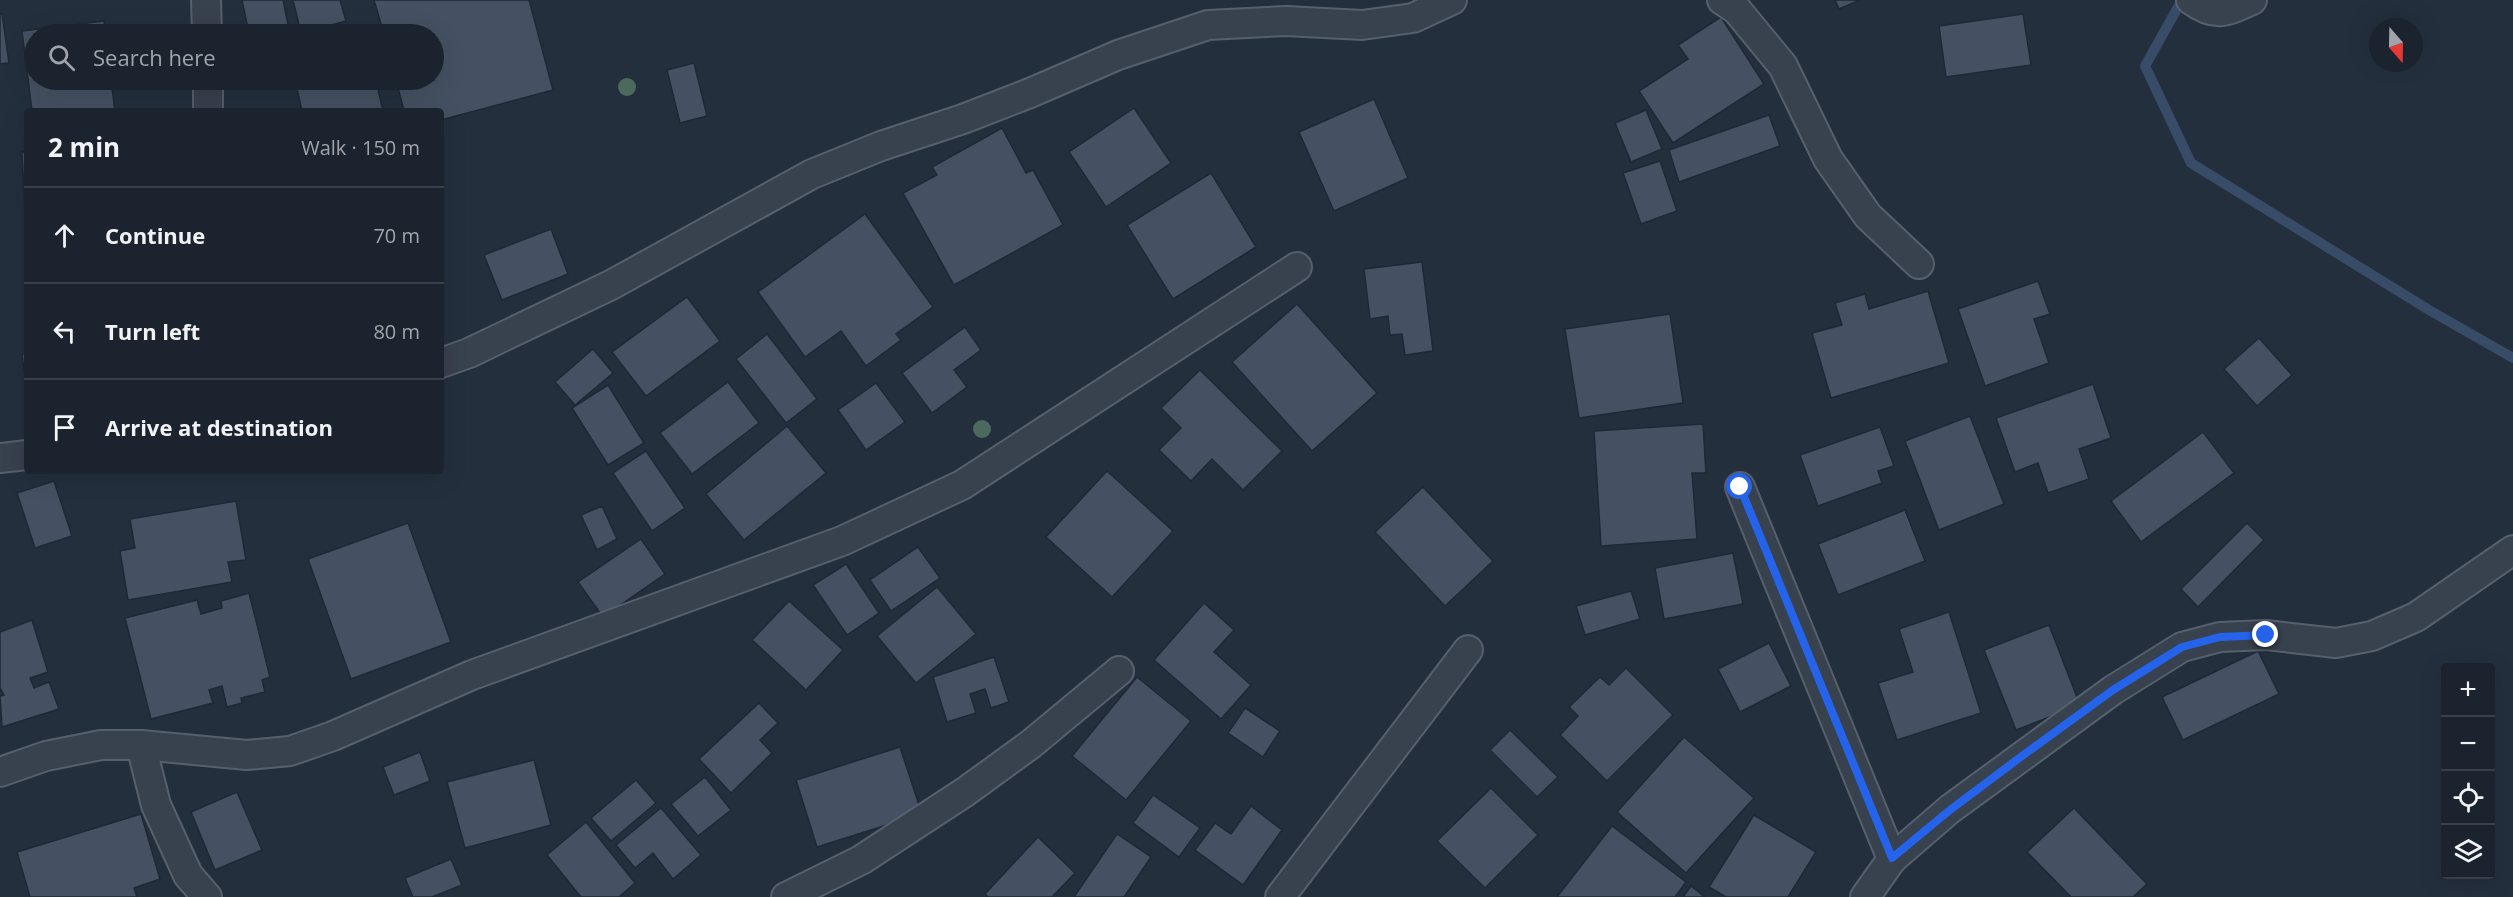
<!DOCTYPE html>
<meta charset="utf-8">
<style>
:root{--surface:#1b232e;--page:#242b36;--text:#f1f3f6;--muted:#a0a4aa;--line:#39404a}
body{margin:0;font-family:"Open Sans",sans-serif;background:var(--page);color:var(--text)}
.controls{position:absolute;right:18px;bottom:18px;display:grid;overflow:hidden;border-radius:6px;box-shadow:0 6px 24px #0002}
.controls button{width:54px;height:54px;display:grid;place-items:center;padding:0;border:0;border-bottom:2px solid var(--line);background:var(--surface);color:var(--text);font:30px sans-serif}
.compass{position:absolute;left:2369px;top:18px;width:54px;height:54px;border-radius:50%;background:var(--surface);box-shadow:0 6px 24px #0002;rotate:160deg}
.stop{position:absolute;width:18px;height:18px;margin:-14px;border:4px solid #2563eb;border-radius:50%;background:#fff}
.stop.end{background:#2563eb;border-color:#fff;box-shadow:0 2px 6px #0008}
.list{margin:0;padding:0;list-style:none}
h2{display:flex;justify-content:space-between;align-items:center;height:78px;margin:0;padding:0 24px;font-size:26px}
h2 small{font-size:20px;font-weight:400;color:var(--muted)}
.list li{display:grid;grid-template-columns:39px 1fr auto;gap:18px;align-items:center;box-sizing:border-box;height:96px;padding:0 24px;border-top:2px solid var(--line)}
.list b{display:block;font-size:22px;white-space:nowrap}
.list em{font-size:20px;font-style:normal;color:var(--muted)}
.icon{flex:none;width:33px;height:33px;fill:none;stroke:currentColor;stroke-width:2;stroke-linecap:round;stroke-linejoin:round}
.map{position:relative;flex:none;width:2513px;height:897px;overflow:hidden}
.search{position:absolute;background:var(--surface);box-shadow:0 6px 24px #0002;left:24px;top:24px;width:420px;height:66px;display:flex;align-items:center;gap:15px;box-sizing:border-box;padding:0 21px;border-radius:33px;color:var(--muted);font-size:22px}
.panel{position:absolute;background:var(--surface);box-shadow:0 6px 24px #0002;left:24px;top:108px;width:420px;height:366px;border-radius:6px}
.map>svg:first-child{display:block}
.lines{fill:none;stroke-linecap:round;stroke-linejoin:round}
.stream{stroke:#394c67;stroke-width:10}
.building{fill:#455162;stroke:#1f2835;stroke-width:1.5}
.street-casing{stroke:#565f6c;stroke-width:32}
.street{stroke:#38414e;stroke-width:28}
.tree{fill:#4b6a5d}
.route{stroke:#2563eb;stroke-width:8}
</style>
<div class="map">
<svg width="2513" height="897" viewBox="0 0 2513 897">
<rect width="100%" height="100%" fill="#242f3e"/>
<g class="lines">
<path class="stream" d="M2182,0L2145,66L2191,163L2429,310L2513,358"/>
</g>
<g class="building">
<path d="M242,0H283L290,34H249Z"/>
<path d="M293,0H340L346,21L301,33Z"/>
<path d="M374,0H529L553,90L441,120V111H404L396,80H434V34H384Z"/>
<path d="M1835,0H1860L1839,9Z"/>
<path d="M0,14H2L9,63L0,64Z"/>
<path d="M2023,14L2031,65L1946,77L1939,26Z"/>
<path d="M1721,17L1764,84L1673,143L1639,91L1688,59L1678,45Z"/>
<path d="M104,21L106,34H34V80H111L115,111H32L22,31Z"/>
<path d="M694,63L707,116L680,123L667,70Z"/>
<path d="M295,80H376L383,111H302Z"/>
<path d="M1374,99L1408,178L1334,211L1299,132Z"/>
<path d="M1134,108L1171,163L1106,207L1069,152Z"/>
<path d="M1646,110L1662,149L1631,162L1615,123Z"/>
<path d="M1769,115L1780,146L1679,182L1669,150Z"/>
<path d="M1002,128L1026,173L1033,170L1063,225L954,285L903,193L937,175L932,167Z"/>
<path d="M22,152H27L26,236Z"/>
<path d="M1660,161L1677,211L1641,224L1623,173Z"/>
<path d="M1211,173L1256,247L1173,299L1127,225Z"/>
<path d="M865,214L933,307L896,334L901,340L866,366L841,331L805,357L758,292Z"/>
<path d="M551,229L568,274L502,300L484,255Z"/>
<path d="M1422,262L1433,351L1405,355L1402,334L1390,335L1388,316L1370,319L1364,269Z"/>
<path d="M2038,281L2050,314L2034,319L2049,363L1985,386L1958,309Z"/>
<path d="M1928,291L1949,363L1831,398L1812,333L1842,325L1835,303L1865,294L1869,309Z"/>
<path d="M687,297L720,341L646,396L612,352Z"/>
<path d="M1297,304L1377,393L1312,451L1232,362Z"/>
<path d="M1670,314L1683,403L1579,418L1565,329Z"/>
<path d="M965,327L981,350L954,370L967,387L932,413L902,373Z"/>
<path d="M767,334L817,399L786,423L736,359Z"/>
<path d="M2259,338L2292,375L2257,406L2224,369Z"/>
<path d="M593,349L613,373L575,405L555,382Z"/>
<path d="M22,354H27V392Z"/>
<path d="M1200,370L1282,451L1243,490L1212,459L1191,481L1159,450L1181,428L1161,408Z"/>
<path d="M728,382L759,423L692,474L660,433Z"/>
<path d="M876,383L905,422L866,450L838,410Z"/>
<path d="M2093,384L2111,438L2079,449L2089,479L2048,493L2038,463L2015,472L1996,418Z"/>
<path d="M608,385L644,443L608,465L572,408Z"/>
<path d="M1970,416L2004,504L1939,530L1905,441Z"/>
<path d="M1703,424L1706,473H1692L1697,539L1601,546L1594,431Z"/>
<path d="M787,426L826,473L744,540L706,494Z"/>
<path d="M1880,427L1894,466L1878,471L1882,483L1818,506L1800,455Z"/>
<path d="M2203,432L2234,473L2141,542L2111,501Z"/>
<path d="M646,451L685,508L652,531L613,473Z"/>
<path d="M1107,471L1173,531L1112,597L1046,537Z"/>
<path d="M54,481L72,536L35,548L17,493Z"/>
<path d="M1423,487L1493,561L1445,606L1375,532Z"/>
<path d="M236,501L246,560L228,562L232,582L128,600L120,551L135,548L130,519Z"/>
<path d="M602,506L617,539L597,550L581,515Z"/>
<path d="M1905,510L1925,561L1838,595L1818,544Z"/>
<path d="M408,523L451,642L351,679L308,559Z"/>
<path d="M2247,523L2264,540L2198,607L2181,589Z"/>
<path d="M641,539L665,574L603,617L578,582Z"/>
<path d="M918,547L940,578L891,611L870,580Z"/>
<path d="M1733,553L1743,604L1664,619L1655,568Z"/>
<path d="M846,564L879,613L847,635L813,585Z"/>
<path d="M937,587L976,634L916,683L877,636Z"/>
<path d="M1631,591L1640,619L1585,635L1576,606Z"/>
<path d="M249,593L270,677L262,680L265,692L241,698L242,703L227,707L222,686L209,690L213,703L151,719L125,618L197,600L201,614L222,608L221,601Z"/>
<path d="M789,601L843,650L806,690L752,640Z"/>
<path d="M1204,603L1234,630L1214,652L1251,685L1221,719L1154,660Z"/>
<path d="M1949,612L1981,713L1897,740L1878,683L1913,672L1899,629Z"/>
<path d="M32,620L48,672L30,678L34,688L49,682L59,709L2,727L0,696L4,695L0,688V632Z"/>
<path d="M2049,625L2080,705L2016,730L1984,650Z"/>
<path d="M1769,643L1791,686L1740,712L1718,669Z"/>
<path d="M2258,651L2279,694L2183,740L2162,697Z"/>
<path d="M994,657L1009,702L991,708L985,689L970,694L976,713L947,722L933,677Z"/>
<path d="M1626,668L1673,715L1607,781L1560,735L1578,716L1569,707L1600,677L1609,685Z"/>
<path d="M1137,677L1191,721L1126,800L1072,756Z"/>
<path d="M759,703L778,723L760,740L772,753L731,793L699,759Z"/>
<path d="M1245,708L1280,731L1263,757L1228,733Z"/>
<path d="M1510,730L1558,777L1537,797L1490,750Z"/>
<path d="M1684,737L1754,798L1686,873L1617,812Z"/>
<path d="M900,747L922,814L817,847L796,780Z"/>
<path d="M420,752L430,781L394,795L383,767Z"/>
<path d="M534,760L551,825L465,848L447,782Z"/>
<path d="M705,777L731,810L698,836L671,804Z"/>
<path d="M636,780L656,803L611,841L591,818Z"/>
<path d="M1491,788L1538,835L1485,888L1437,841Z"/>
<path d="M237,792L262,850L215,870L191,812Z"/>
<path d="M1153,795L1200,828L1179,857L1133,823Z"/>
<path d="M1251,806L1282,830L1243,885L1195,850L1215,823L1231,834Z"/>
<path d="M661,808L701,855L673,879L653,853L635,868L616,845Z"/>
<path d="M2074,808L2147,884L2133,897H2071L2027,852Z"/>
<path d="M141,814L160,879L134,888L137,897H30L17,852Z"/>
<path d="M1754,815L1816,852L1788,897H1726L1709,887Z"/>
<path d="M586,822L635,883L619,897H581L547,855Z"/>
<path d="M1612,826L1686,882L1675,897H1557Z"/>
<path d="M1117,834L1151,857L1124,897H1074Z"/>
<path d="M1038,837L1075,873L1052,897H988L985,894Z"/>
<path d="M451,859L462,885L432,897H413L405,878Z"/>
<path d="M1691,886L1705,897H1683Z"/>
</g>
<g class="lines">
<g class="street-casing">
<g id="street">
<path d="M206,0L207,34"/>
<path d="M1722,0L1737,10L1783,66L1828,159L1868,216L1919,264"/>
<path d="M2191,0C2216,18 2226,12 2252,0"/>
<path d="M208,80V111"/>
<path d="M441,363L469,353L611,285L812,174L881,146L963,119L1030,93L1118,55L1208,25L1286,21L1362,25L1413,18L1452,0"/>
<path d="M0,458L27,455"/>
<path d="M1740,487L1892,859"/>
<path d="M141,745L156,805L188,875L207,897"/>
<path d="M0,772L46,756L101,745H141L247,755L290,751L333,736L472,675L842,541L962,485L1297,267"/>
<path d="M786,897L861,860L965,792L1031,744L1119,671"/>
<path d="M1280,897L1468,650"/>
<path d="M1865,897L1892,859L1950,809L2113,690L2182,647L2220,637L2266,635L2336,643L2372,636L2416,617L2513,550"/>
</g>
</g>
<use href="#street" class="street"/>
</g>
<g class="tree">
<circle cx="627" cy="87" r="9"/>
<circle cx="982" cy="429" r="9"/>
</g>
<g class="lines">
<path class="route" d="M1740,487L1892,858L1950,810L2022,756L2113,690L2182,647L2220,637L2266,635"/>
</g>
</svg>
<div class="controls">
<button>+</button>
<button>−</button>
<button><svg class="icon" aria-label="locate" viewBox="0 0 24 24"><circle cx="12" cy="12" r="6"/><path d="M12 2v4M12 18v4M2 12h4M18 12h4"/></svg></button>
<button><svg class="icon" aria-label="layers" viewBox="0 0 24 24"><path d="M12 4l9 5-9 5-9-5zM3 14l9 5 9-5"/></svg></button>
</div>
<svg class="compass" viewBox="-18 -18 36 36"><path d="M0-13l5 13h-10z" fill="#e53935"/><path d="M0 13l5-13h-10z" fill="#a0a4aa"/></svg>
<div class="stop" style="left:1740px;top:487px"></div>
<div class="stop end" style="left:2266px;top:635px"></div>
<div class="search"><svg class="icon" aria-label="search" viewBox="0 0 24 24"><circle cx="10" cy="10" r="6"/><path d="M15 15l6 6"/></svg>Search here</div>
<section class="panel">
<h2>2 min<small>Walk · 150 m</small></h2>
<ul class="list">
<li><svg class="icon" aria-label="ahead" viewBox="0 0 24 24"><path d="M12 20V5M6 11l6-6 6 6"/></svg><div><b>Continue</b></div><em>70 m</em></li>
<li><svg class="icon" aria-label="left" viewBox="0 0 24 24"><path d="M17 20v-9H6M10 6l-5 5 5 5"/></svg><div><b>Turn left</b></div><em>80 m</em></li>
<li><svg class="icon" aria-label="arrive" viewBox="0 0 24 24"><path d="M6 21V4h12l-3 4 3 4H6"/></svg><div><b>Arrive at destination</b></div></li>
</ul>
</section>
</div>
